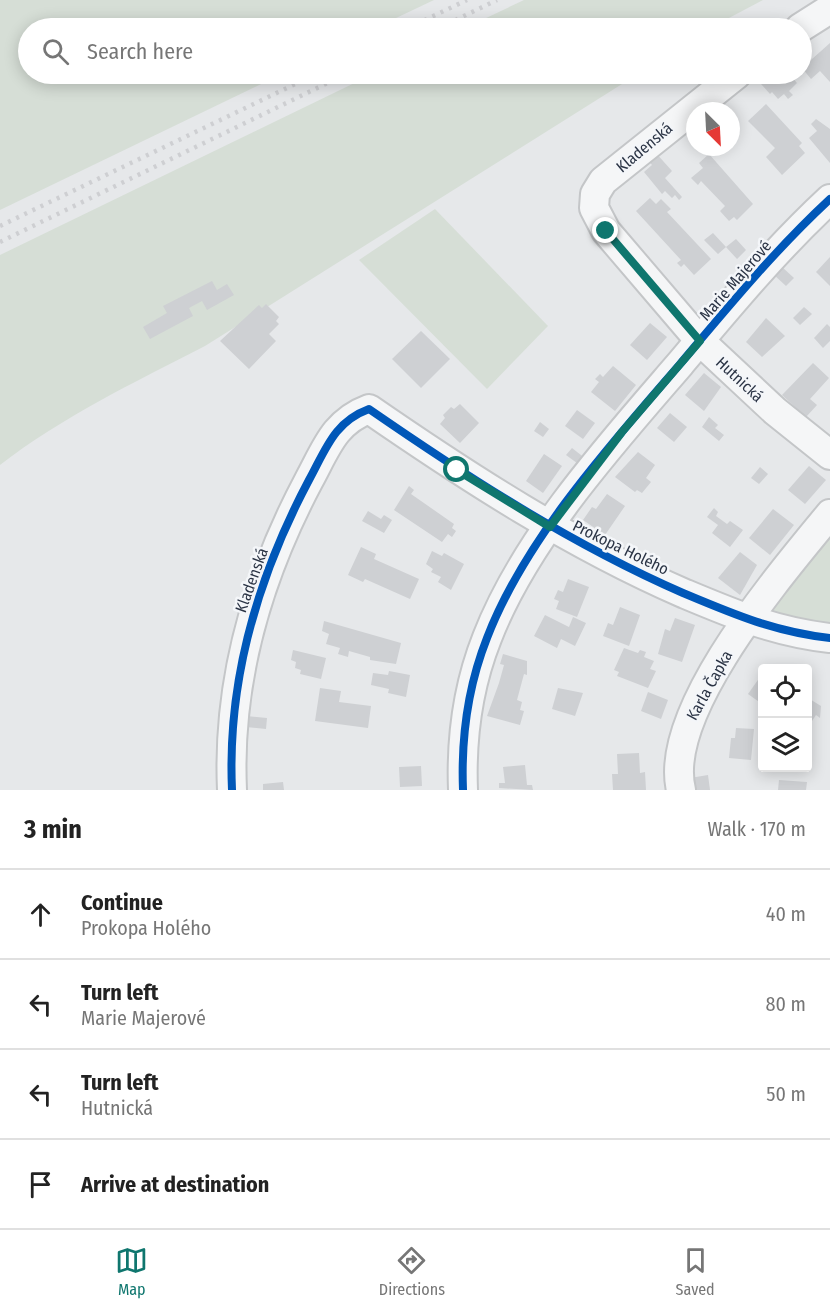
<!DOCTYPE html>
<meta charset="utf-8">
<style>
:root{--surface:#fff;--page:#f2f2f2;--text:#222;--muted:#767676;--line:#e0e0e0;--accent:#0f766e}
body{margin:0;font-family:"Fira Sans Condensed",sans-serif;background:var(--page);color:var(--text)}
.controls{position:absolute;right:18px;bottom:18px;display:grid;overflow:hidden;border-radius:6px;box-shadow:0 3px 15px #0003}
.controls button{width:54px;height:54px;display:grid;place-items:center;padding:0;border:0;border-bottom:2px solid var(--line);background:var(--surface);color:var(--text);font:30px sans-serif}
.compass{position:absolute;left:686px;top:102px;width:54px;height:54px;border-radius:50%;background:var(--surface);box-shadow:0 3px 15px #0003;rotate:156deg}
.stop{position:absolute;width:18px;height:18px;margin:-14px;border:4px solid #0f766e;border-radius:50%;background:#fff}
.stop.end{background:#0f766e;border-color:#fff;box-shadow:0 2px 6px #0008}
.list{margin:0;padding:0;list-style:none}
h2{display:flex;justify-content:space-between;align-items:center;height:78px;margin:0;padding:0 24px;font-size:26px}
h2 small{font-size:20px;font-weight:400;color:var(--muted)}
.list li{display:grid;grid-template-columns:39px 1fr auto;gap:18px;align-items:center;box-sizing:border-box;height:90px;padding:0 24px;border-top:2px solid var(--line)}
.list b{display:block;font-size:22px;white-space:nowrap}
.list p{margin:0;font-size:20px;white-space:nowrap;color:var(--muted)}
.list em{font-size:20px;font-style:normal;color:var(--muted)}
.icon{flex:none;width:33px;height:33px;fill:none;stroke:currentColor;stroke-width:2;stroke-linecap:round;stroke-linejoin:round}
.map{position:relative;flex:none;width:830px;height:790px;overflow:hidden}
.search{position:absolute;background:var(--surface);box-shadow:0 3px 15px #0003;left:18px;right:18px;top:18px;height:66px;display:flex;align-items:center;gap:15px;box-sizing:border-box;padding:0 21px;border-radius:33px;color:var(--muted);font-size:22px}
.sheet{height:438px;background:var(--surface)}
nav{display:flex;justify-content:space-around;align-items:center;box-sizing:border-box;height:84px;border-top:2px solid var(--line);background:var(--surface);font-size:16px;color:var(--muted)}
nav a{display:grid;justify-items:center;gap:3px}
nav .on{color:var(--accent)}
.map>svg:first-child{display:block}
.green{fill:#d6ded6}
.building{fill:#ced0d3}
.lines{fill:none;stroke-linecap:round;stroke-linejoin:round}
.minor-casing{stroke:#c4c6c8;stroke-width:32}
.minor{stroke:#f5f6f7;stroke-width:28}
.rail{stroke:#cecfd2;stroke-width:4.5;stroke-dasharray:3 6;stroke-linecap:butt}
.cycleway-casing{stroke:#f4f6f9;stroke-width:11}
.cycleway{stroke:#0057b8;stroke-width:8}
.route{stroke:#0f766e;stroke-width:8}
.labels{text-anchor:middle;stroke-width:5;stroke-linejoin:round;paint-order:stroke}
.street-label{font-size:16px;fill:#2b3445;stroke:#f4f6f9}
</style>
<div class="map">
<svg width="830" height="790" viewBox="0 0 830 790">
<rect width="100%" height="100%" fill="#e6e8ea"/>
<g class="green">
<path d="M0,0H434L375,28H28V74H282L0,210Z"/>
<path d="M524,0H763L710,28H465Z"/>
<path d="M373,74H638L205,346C135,382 62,417 0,465V255Z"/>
<path d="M435,209L548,326L487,389L359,260Z"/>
<path d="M830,525V630L774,614L770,606Z"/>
</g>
<g class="building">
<path d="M830,43V82L820,71L811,79L802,68Z"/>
<path d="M752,74H789L797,83L789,91L793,95L788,99L784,94L778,99L772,92L770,94Z"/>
<path d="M766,104L802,143L799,146L805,153L782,175L766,157L775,148L748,121Z"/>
<path d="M816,119L830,129V163L809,138L817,131L811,124Z"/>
<path d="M655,152L672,171L665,178L682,197L679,200L675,195L672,198L665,191L662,194L644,172L652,165L647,159Z"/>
<path d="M709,154L753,204L737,220L734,217L729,221L720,211L725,206L701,181L698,185L691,178L703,168L699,163Z"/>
<path d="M650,198L656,204L661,199L671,209L667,212L711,259L694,275L684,264L681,267L677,263L681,260L636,211Z"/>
<path d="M713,233L726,247L736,239L746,250L737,259L726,247L718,254L704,240Z"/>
<path d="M830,257V286L816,272Z"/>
<path d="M781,266L794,278L786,286L773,274Z"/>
<path d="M212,281L217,290L227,284L234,295L207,310L202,301L189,308L193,316L150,339L143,327L167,313L163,306Z"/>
<path d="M266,304L279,317L276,321L279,324L269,334L276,341L249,369L220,341L259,305L262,308Z"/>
<path d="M804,307L812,314L800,325L793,318Z"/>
<path d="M766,318L785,336L762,357L746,342Z"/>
<path d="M650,323L667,337L647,360L630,345Z"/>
<path d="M827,324L830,327V341L823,348L814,338Z"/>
<path d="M421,331L450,359L421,388L392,359Z"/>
<path d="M813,363L829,378L810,399L817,405L806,417L782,395Z"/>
<path d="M613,366L636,385L615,411L591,392L599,382L595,379L600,374L603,377Z"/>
<path d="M704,373L721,387L704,411L685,395Z"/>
<path d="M460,404L479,423L460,443L440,424L445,418L443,415L451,407L454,409Z"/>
<path d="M577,410L595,423L583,439L565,426Z"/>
<path d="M670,413L687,427L674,442L657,428Z"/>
<path d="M709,417L718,425L715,428L724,435L719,441L702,427Z"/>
<path d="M540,422L549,429L543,437L534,431Z"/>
<path d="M572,448L586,459L581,466L566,455Z"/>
<path d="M638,452L655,465L646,478L651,482L642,493L637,490L635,492L615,477Z"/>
<path d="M544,454L562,466L543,493L526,481Z"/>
<path d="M809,466L826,480L805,504L788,490Z"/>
<path d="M760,467L768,474L759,484L751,478Z"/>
<path d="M409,486L414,490L411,494L454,524L452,528L456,531L452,537L448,534L442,542L394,510Z"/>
<path d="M607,494L625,506L605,535L583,520L592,507L596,509Z"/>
<path d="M714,508L718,512L716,516L727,524L730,521L743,530L730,547L712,533L718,525L707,517Z"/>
<path d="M773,509L794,525L770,555L749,538Z"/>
<path d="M368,511L381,519L384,515L392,520L384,533L362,521Z"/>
<path d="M361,547L376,554L374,559L419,579L410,599L365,579L363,582L348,575Z"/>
<path d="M432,551L442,556L444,553L464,564L451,590L438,582L441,577L431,572L433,569L426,564Z"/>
<path d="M740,552L757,565L740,595L718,578Z"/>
<path d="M568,579L589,587L577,617L556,609L559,601L554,599L558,590L563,592Z"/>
<path d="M620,607L640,615L629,646L603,636L608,623L613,625Z"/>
<path d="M545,615L569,627L573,617L586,623L575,646L561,639L557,648L534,636Z"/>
<path d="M675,618L695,625L682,662L658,654L665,629L670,631Z"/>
<path d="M324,621L401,643L396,664L370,660V657L349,651L348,657L338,654L340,648L326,644L329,634L322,631Z"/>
<path d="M624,648L638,653L640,650L646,652L644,657L654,661L650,669L656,671L648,688L617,676L619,672L614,670Z"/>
<path d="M293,650L326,658L321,679L300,674L301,670L295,668L296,662L291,660Z"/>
<path d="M503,654L527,661V675L524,674L517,700L522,702L520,710L524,711L520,725L487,716L499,683L504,665L500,664Z"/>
<path d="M389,671L410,675L406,697L388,693L389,689L371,685L373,673L388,675Z"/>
<path d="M760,677L762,679V704L748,694Z"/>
<path d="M320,688L341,691L339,702L371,706L368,728L315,721Z"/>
<path d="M558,688L583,693L575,716L552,709Z"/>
<path d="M648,692L668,700L661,719L641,711Z"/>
<path d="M808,698L821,706L820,718L816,715L810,724L808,723Z"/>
<path d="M247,716L267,718L266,729L246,727Z"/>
<path d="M736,728L754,729L751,760L729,758L731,738H735Z"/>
<path d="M639,753L640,773L645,772L646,790H613L612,774H618L617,754Z"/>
<path d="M525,765L527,785H532L533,790L499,788V783H505L503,767Z"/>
<path d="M421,766L422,786L400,787L399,767Z"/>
<path d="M708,775L710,790H692L690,778Z"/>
<path d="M779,780L807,782L806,790H778Z"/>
<path d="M283,782L284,790H263V784Z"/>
</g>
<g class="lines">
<g class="minor-casing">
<g id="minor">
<path d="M800,28L830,9"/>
<path d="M737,74L603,181L595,194L594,208L606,231L700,341L775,411L830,455"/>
<path d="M232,790C227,680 258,576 309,480C326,449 334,422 369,409C469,478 571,544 683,593C733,614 775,632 830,638"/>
<path d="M463,790C461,738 468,686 487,638C525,539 611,444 680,364C728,307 775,250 830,199"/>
<path d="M681,790C662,711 782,573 830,514"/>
</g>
</g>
<use href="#minor" class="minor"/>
<g class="rail">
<path d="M408,28L467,0"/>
<path d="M439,28L497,0"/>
<path d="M0,226L316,74"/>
<path d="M0,242L346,74"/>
</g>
<g class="cycleway-casing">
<g id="cycleway">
<path d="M232,790C227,680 258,576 309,480C326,449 334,422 369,409C469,478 571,544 683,593C733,614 775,632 830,638"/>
<path d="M463,790C461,738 468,686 487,638C525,539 611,444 680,364C728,307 775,250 830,199"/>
</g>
</g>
<use href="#cycleway" class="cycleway"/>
</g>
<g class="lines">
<path class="route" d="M457,470L550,527L622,432L700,341L606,231"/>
</g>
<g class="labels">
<g class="street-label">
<text transform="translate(644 147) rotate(-40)" y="6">Kladenská</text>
<text transform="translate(735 280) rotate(-49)" y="6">Marie Majerové</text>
<text transform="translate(740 379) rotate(43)" y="6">Hutnická</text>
<text transform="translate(621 547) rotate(26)" y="6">Prokopa Holého</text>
<text transform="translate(251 580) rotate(-70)" y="6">Kladenská</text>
<text transform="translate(709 685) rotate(-61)" y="6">Karla Čapka</text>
</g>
</g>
</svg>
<div class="controls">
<button><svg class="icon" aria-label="locate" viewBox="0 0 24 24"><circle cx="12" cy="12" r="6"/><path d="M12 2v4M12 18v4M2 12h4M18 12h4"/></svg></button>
<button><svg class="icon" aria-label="layers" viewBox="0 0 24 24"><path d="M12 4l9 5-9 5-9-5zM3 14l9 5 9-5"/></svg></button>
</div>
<svg class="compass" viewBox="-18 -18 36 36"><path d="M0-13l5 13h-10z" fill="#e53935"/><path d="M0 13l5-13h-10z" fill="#767676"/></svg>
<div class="stop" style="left:457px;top:470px"></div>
<div class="stop end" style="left:606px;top:231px"></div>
<div class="search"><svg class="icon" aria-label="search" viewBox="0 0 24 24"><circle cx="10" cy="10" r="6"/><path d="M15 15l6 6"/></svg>Search here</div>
</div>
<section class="sheet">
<h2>3 min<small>Walk · 170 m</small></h2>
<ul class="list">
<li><svg class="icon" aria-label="ahead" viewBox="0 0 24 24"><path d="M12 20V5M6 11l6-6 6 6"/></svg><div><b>Continue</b><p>Prokopa Holého</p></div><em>40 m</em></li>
<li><svg class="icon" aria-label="left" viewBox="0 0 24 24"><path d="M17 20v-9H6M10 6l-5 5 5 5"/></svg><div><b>Turn left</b><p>Marie Majerové</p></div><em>80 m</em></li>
<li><svg class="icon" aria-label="left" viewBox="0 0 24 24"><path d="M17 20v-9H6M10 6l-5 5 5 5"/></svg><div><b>Turn left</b><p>Hutnická</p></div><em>50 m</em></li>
<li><svg class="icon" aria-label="arrive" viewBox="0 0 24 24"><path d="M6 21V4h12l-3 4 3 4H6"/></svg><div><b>Arrive at destination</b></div></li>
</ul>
</section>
<nav>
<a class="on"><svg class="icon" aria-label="map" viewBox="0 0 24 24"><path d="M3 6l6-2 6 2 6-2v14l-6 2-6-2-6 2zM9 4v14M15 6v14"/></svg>Map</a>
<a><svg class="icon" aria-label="directions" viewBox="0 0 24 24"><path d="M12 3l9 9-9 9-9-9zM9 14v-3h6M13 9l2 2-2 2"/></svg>Directions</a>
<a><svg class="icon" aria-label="saved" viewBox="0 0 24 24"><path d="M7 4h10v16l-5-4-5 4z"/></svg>Saved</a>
</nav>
